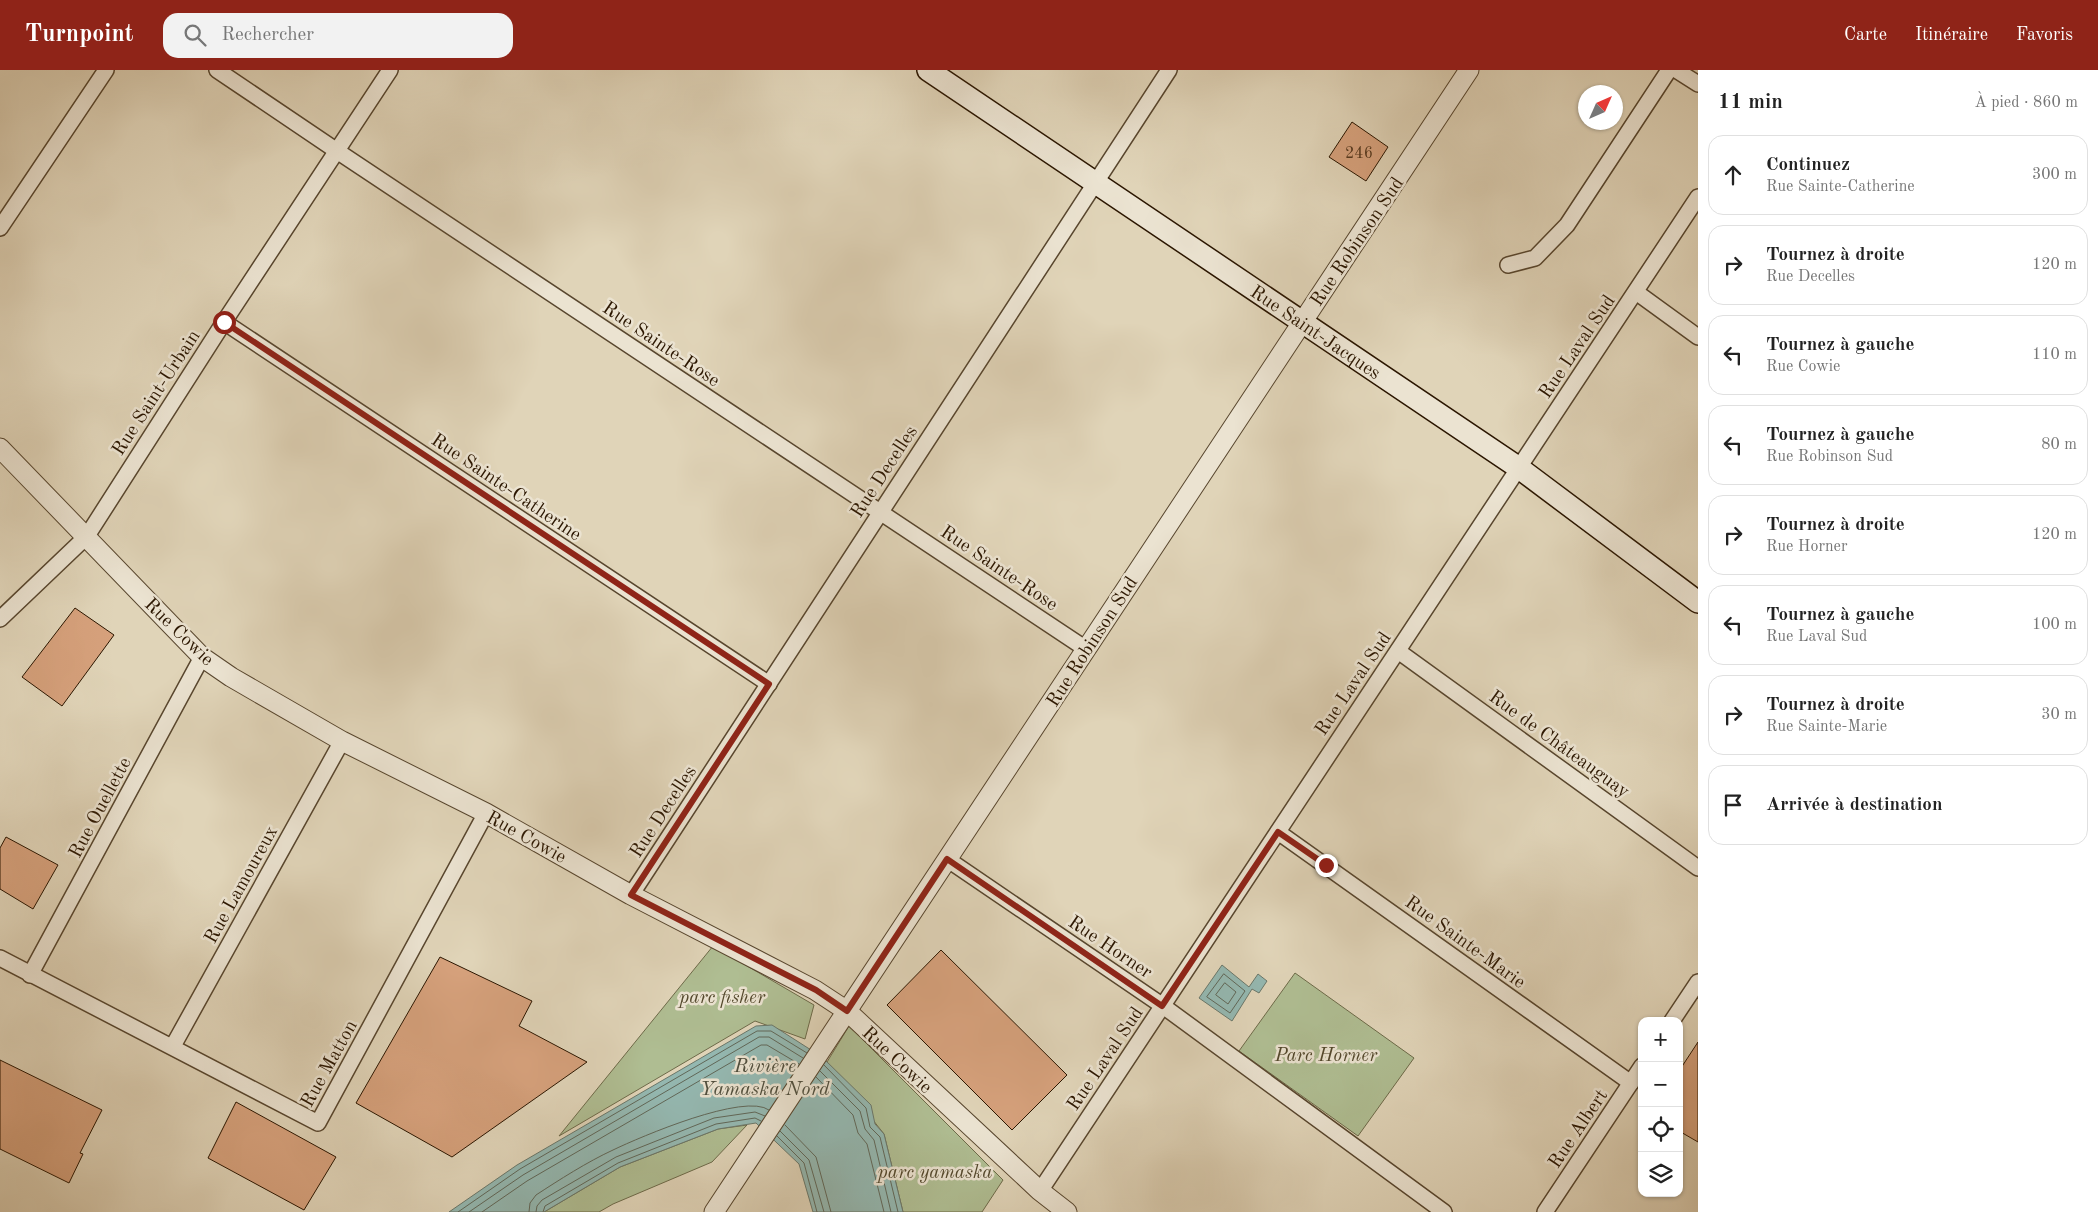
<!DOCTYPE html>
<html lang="fr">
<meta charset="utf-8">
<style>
:root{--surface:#fff;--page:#f2f2f2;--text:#222;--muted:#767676;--line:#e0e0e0;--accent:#8f2418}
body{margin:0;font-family:"Old Standard TT",serif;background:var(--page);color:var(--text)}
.controls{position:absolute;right:15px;bottom:15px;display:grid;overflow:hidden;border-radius:10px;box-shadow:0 1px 4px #0004}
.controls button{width:45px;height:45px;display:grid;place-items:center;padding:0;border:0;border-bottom:1px solid var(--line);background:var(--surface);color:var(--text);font:25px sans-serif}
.compass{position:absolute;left:1578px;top:15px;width:45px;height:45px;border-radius:50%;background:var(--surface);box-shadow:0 1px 4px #0004;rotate:45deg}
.stop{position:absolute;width:15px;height:15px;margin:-11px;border:4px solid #8f2418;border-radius:50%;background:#fff}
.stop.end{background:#8f2418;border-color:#fff;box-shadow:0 1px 5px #0008}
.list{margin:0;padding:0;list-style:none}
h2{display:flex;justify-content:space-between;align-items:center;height:65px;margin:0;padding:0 20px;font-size:21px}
h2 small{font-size:16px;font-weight:400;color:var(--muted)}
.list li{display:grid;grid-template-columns:32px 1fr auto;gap:15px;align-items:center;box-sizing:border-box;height:80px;margin:0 10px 10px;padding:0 10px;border:1px solid var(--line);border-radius:15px}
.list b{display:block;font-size:19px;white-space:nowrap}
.list p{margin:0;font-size:16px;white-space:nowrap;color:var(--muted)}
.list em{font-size:16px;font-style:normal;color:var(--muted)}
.icon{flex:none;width:28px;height:28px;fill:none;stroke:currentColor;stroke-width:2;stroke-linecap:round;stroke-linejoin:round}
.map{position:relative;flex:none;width:1698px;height:1142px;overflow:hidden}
header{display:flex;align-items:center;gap:30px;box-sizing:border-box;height:70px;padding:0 25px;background:var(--accent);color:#fff}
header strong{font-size:24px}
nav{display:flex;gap:28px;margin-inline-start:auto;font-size:18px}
.search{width:350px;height:45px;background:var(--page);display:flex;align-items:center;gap:12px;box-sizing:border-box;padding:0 18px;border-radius:15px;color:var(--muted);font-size:19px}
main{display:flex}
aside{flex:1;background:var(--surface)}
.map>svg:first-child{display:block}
.green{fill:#afbd92;stroke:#6d6a49}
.water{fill:#94b8b1;stroke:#6a776a}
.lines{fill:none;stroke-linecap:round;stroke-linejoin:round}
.shore{stroke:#606758;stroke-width:1}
.building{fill:#d6a17c;stroke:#2b1600}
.minor-casing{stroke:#58462e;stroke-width:18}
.tertiary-casing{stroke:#58462e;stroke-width:21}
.secondary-casing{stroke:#2b1600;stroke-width:24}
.minor{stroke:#ebe3d1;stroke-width:15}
.tertiary{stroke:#ebe3d1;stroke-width:19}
.secondary{stroke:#ebe3d1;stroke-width:21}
.route{stroke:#8f2418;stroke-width:6}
.labels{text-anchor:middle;stroke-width:5;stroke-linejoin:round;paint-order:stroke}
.number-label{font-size:16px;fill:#56391f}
.street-label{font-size:19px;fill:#2b1600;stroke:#ebe3d1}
.park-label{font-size:19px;font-style:italic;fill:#53482c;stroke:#ebe3d1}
.water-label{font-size:20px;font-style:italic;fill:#504f3e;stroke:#ebe3d1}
</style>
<header>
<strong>Turnpoint</strong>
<div class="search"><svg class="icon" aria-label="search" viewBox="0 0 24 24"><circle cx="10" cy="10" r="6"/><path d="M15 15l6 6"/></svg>Rechercher</div>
<nav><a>Carte</a><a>Itinéraire</a><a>Favoris</a></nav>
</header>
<main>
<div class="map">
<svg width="1698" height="1142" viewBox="0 0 1698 1142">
<rect width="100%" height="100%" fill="#e0d4b8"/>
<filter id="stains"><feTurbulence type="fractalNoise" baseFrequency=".004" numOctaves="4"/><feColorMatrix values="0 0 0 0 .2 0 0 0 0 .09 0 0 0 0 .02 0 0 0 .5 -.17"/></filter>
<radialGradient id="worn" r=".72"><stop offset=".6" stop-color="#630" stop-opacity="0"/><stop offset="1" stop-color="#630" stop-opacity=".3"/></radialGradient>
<g class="green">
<path d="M713,876L814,935L805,969L755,951L559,1066Z"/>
<path d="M1295,903L1414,988L1358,1066L1239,981Z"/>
<path d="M849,956L1003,1110L982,1142H903L884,1064L827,992Z"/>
<path d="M747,1055L712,1092L613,1134L599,1142H544L620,1097L718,1059Z"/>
</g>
<g class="water">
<path d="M1222,895L1249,917L1258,904L1267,911L1259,923L1252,919L1232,951L1199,928Z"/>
<path d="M772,955L822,987L871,1035L875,1054L884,1064L903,1142H813L799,1094L756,1053L718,1059L620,1097L544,1142H449L517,1095L756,956Z"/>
</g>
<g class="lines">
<g class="shore">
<path d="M1224,904L1245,921L1230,943L1207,927Z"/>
<path d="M1225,913L1236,922L1228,934L1216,925Z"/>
<path d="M824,995L866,1038L870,1057L880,1067L898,1142"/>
<path d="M820,1001L860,1041L865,1059L874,1070L891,1142"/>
<path d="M816,1007L853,1045L858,1063L867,1074L884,1142"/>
<path d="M785,1055L816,1087L831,1142"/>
<path d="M780,1061L809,1090L824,1142"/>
<path d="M777,1066L804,1093L817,1142"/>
<path d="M458,1142L520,1099L757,961H771L807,983"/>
<path d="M469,1142L523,1105L759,967H769L803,988"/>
<path d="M482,1142L527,1111L761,975H767L799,994"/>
<path d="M529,1142L530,1133L536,1125C559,1110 587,1092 613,1080C640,1067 745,1022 769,1040"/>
<path d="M536,1142L537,1136L542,1130L616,1087L714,1048L755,1042L765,1046"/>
<path d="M543,1142L545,1136L618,1093L716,1054L755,1048L761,1051"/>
</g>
</g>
<g class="building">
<path d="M1352,52L1388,77L1366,111L1329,87Z"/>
<path d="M75,538L114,565L62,636L22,607Z"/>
<path d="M6,767L58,795L33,839L0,819V778Z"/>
<path d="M941,880L1067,1005L1012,1060L887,935Z"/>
<path d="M440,887L532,931L519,956L587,992L452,1087L356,1033Z"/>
<path d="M1698,972V1072L1679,1061V1001Z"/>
<path d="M0,990L102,1040L80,1083L83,1084L69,1113L0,1079Z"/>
<path d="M236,1032L336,1087L304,1140L208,1088Z"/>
</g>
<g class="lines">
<g class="minor-casing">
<g id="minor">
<path d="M217,0L337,81L1086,579"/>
<path d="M1676,0L1698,14"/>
<path d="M0,158L106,0"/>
<path d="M1508,195L1535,188L1567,155L1669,0"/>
<path d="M1636,222L1698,267"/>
<path d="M224,252L769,614"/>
<path d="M0,549L87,466L224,252L390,0"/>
<path d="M1398,581L1698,798"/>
<path d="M1278,762L1631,1013"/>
<path d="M947,789L1163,936L1444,1142"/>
<path d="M631,825L1169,0"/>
<path d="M0,888L318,1053L486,743"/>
<path d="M30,905L202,587"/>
<path d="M1672,951L1698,912"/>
<path d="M173,976L342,671"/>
<path d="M1040,1121L1698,127"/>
<path d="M1545,1142L1642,996"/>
</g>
</g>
<g class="tertiary-casing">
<g id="tertiary">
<path d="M0,378L202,587L231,607L342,671L486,743L631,825L815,920L847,941L1040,1121L1067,1142"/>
<path d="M714,1142L1469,0"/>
</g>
</g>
<g class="secondary-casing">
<g id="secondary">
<path id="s1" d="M928,0L1519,398L1698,532"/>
</g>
</g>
<use href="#minor" class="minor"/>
<use href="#tertiary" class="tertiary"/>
<use href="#secondary" class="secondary"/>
</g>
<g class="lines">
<path class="route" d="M224,252L769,614L631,825L816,920L847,941L947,789L1162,936L1278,762L1326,795"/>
</g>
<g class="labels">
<g class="number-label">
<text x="1359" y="88">246</text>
</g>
<g class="street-label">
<text transform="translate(1356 171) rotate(-56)" y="7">Rue Robinson Sud</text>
<text dy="7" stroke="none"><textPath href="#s1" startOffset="468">Rue Saint-Jacques</textPath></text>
<text transform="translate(662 273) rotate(34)" y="7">Rue Sainte-Rose</text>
<text transform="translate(1576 276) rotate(-56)" y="7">Rue Laval Sud</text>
<text transform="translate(155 322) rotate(-57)" y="7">Rue Saint-Urbain</text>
<text transform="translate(883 401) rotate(-57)" y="7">Rue Decelles</text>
<text transform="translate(507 416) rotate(34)" y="7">Rue Sainte-Catherine</text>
<text transform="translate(1000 497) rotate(34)" y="7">Rue Sainte-Rose</text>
<text transform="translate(180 561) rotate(44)" y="7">Rue Cowie</text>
<text transform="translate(1091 571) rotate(-57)" y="7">Rue Robinson Sud</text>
<text transform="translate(1352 613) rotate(-56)" y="7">Rue Laval Sud</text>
<text transform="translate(1560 673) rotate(36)" y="7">Rue de Châteauguay</text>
<text transform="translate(99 737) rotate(-62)" y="7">Rue Ouellette</text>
<text transform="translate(662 741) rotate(-57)" y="7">Rue Decelles</text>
<text transform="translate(527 766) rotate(29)" y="7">Rue Cowie</text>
<text transform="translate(240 814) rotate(-61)" y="7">Rue Lamoureux</text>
<text transform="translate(1466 871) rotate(36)" y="7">Rue Sainte-Marie</text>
<text transform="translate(1111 876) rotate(34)" y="7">Rue Horner</text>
<text transform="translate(1104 988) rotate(-56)" y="7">Rue Laval Sud</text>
<text transform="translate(898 989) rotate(43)" y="7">Rue Cowie</text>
<text transform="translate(328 993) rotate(-61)" y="7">Rue Matton</text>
<text transform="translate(1577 1058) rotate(-56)" y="7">Rue Albert</text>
</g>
<g class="park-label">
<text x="722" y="933">parc fisher</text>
<text x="1326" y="991">Parc Horner</text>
<text x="935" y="1108">parc yamaska</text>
</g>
<g class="water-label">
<text x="765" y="1002">Rivière<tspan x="765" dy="23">Yamaska Nord</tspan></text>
</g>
</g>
<rect width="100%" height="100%" filter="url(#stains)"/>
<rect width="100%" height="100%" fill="url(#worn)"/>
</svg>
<div class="controls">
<button>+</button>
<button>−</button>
<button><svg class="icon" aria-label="locate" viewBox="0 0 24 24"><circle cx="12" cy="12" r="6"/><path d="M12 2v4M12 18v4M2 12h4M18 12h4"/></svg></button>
<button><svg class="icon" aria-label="layers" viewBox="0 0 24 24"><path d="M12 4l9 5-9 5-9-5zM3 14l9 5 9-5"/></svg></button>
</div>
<svg class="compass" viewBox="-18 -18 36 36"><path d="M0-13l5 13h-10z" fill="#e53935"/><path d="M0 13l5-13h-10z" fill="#767676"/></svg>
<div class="stop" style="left:224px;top:252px"></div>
<div class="stop end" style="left:1326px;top:795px"></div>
</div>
<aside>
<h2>11 min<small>À pied · 860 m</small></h2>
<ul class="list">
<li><svg class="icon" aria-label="ahead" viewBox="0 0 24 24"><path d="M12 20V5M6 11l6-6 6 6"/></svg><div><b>Continuez</b><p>Rue Sainte-Catherine</p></div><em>300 m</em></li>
<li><svg class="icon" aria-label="right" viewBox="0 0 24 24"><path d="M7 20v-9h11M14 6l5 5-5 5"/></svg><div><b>Tournez à droite</b><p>Rue Decelles</p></div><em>120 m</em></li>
<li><svg class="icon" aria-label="left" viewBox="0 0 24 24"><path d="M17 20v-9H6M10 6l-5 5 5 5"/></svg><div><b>Tournez à gauche</b><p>Rue Cowie</p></div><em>110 m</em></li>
<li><svg class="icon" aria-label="left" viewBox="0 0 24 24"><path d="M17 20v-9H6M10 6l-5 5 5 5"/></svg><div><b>Tournez à gauche</b><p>Rue Robinson Sud</p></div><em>80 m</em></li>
<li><svg class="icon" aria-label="right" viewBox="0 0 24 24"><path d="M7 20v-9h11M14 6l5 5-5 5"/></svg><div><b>Tournez à droite</b><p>Rue Horner</p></div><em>120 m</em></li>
<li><svg class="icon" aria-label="left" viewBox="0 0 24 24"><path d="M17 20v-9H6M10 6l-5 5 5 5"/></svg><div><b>Tournez à gauche</b><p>Rue Laval Sud</p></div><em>100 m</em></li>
<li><svg class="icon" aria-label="right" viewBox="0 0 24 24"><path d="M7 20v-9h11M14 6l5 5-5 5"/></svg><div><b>Tournez à droite</b><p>Rue Sainte-Marie</p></div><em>30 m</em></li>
<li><svg class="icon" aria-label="arrive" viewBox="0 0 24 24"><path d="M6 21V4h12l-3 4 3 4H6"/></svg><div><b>Arrivée à destination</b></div></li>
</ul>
</aside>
</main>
